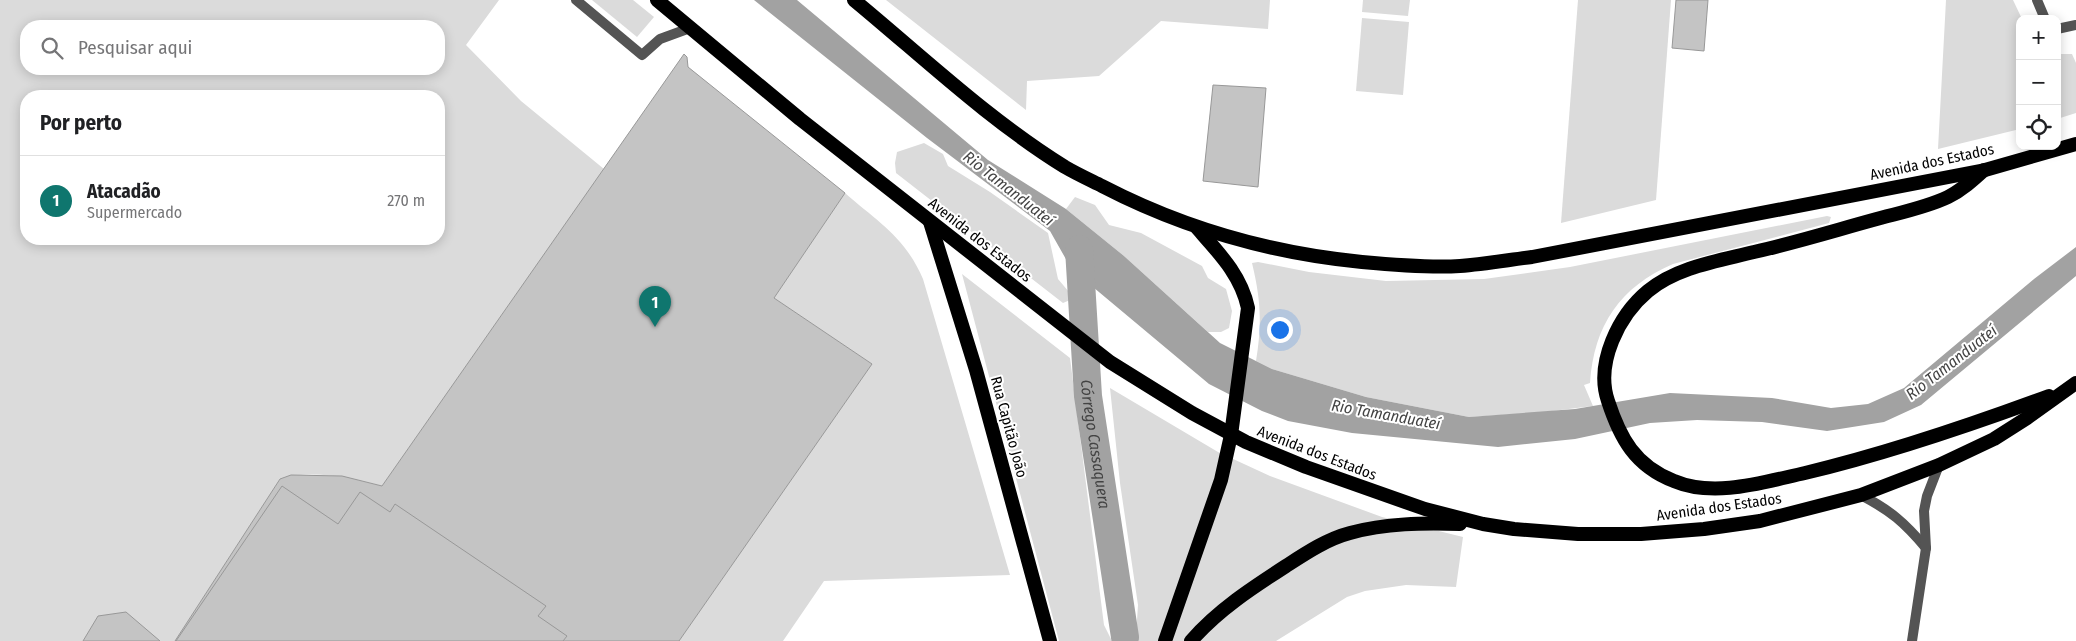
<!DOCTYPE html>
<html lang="pt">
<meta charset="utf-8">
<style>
:root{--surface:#fff;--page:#f6f6f6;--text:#202124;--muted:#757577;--line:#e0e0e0;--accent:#0f766e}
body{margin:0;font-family:"Fira Sans Condensed",sans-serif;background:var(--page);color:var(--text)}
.controls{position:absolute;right:15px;top:15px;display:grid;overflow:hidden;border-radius:10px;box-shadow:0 2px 12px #0003}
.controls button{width:45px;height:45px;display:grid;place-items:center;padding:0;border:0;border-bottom:1px solid var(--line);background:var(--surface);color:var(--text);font:25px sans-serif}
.you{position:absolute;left:1279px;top:329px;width:18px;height:18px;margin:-12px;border:4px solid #fff;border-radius:50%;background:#1a73e8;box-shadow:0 0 0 8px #1a73e833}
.badge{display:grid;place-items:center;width:32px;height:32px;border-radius:50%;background:var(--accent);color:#fff;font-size:16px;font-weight:700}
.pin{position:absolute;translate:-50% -41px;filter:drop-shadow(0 1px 2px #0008)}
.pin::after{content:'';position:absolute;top:26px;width:18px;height:15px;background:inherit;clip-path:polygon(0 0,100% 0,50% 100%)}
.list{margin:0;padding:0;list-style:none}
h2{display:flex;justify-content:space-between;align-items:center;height:65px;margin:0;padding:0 20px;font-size:21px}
h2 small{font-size:16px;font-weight:400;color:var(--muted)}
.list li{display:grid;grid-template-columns:32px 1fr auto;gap:15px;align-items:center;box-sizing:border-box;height:90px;padding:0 20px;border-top:1px solid var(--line)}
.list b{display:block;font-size:19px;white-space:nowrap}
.list p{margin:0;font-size:16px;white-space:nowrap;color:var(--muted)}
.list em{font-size:16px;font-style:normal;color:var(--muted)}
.icon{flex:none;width:28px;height:28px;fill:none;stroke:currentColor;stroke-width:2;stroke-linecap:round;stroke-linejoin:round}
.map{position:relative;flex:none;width:2076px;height:641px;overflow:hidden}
.search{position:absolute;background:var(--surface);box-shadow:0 2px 12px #0003;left:20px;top:20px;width:425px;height:55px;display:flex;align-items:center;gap:12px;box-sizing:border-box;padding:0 18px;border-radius:20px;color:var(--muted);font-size:19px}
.panel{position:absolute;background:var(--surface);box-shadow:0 2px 12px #0003;left:20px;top:90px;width:425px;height:155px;border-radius:20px}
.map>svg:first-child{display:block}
.green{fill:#dbdbdb;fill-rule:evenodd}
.water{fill:#a2a2a2}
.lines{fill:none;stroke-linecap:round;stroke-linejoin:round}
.river{stroke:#a2a2a2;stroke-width:28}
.building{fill:#c4c4c4;stroke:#989898}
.minor{stroke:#545454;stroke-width:10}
.trunk{stroke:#000;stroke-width:14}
.labels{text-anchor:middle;stroke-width:4;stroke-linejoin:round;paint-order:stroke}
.street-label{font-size:15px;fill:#000;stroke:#fff}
.water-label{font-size:16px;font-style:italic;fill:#434343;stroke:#fff}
</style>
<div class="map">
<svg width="2076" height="641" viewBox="0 0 2076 641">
<rect width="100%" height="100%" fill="#fff"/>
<g class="green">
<path d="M0,0H499L466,45L521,101L604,169L382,486C350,478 312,469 280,479L175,641H0ZM26,26H439V69H26ZM26,96H439V239H26Z"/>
<path d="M592,0H633L654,17L637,37Z"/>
<path d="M886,0H1270L1268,29L1161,21L1099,76L1027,81L1026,110Z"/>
<path d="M1363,0H1410L1408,16L1362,12Z"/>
<path d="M1578,0H1671L1656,200L1561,223Z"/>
<path d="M1946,0H2013L2022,19H2020V129L1938,149Z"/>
<path d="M1362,18L1409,22L1403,95L1356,91Z"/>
<path d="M2057,54H2072L2076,63V113L2057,119Z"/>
<path d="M924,143L943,154L948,166L990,192L1048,233L1058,279L1069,292L1070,300L1063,303L896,173L895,163L897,152Z"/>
<path d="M845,193C878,222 905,237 923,279L1010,575L824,581L783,641H679L872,364L774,298Z"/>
<path d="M1075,197L1095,205L1109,225L1141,233L1202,266L1208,278L1226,289L1232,311L1229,328L1221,332H1208L1124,256L1066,209Z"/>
<path d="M1827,216L1831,217L1829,223L1673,264C1620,287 1594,325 1590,383L1584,385L1593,406L1536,413L1469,417L1366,397L1272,369L1256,361C1262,324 1261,300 1252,263L1258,262L1309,272L1386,281L1484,279L1570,267Z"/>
<path d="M962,274L1070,358L1104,625L1112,641L1136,635L1138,605L1120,483L1110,388L1218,452L1270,476L1382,517L1463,537L1456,587L1406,585L1365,591L1347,597L1276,641H1059Z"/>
</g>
<path class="water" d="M754,0H797L988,160L1066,209L1124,256L1220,343L1272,369L1366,397L1469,417L1575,409L1670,393L1772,398L1831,408L1868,404L1904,388L2034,279L2076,247V276L1921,405L1884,422L1827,431L1762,422L1697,420L1650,423L1575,439L1498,447L1352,433L1288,421L1262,411L1209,384L1081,277L1067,261L1050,231L927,138Z"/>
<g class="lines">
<path class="river" id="s1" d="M1079,249L1088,396L1125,637"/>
</g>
<g class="building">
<path d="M1676,0H1708L1704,51L1672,48Z"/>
<path d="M684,54L687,57L688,67L845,193L774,298L872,364L679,641H175L280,479L291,475L342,476L382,486Z"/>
<path d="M1213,85L1266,88L1258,187L1203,181Z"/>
<path d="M282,486L338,524L360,492L390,512L395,504L546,606L538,616L567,636L563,641H176Z"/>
<path d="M126,612L160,641H83L98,616Z"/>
</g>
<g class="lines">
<g class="minor">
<path d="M576,0L642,55L660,39L690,28"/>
<path d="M2037,0L2045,19"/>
<path d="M2057,29L2076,25"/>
<path d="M1861,495C1891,511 1904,522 1926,548"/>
<path d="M1912,641L1926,548L1924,511L1927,496L1939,465"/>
</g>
<g class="trunk">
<path d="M657,0L800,119L1110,362L1192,413L1246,442L1306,467L1425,509L1483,524L1514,529L1578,534H1641L1704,529L1760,521L1861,495L1939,465L1994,439L2027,418L2076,383"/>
<path d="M854,0C923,57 989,120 1065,167C1077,174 1090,180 1102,186C1185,229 1269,253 1362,262C1394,265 1428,268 1460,266C1484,264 1508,260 1532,257L1985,170L2076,144"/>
<path d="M1984,170C1973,180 1962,190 1948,197C1925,208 1898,213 1873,220C1833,231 1794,243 1754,252C1718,261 1677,267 1648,291C1619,315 1595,363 1608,401C1620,438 1635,466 1674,481C1714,498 1764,482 1805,473C1889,453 1968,426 2049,396"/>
<path d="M930,222L976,370L1050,641"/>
<path d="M1165,641L1221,480L1231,435L1248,308C1241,275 1219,253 1197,228"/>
<path d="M1191,641C1218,610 1252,588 1286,566C1306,553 1327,539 1350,533C1386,523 1423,523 1460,524"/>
</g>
</g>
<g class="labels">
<g class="street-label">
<text transform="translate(1932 162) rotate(-12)" y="5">Avenida dos Estados</text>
<text transform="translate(980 240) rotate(38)" y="5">Avenida dos Estados</text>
<text transform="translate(1009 427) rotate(75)" y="5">Rua Capitão João</text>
<text transform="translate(1317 453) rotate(21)" y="5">Avenida dos Estados</text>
<text transform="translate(1719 507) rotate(-8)" y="5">Avenida dos Estados</text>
</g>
<g class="water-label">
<text transform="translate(1009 188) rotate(38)" y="6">Rio Tamanduateí</text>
<text transform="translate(1951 362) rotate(-38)" y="6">Rio Tamanduateí</text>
<text transform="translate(1386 414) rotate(10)" y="6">Rio Tamanduateí</text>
<text dy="6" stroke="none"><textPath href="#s1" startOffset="196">Córrego Cassaquera</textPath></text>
</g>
</g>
</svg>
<div class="controls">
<button>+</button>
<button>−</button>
<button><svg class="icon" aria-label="locate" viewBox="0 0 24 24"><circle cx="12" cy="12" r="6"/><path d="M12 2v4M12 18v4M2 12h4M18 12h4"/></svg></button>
</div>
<div class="you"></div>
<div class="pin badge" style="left:655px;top:327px">1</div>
<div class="search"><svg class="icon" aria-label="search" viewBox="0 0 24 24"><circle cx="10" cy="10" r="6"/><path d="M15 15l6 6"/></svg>Pesquisar aqui</div>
<section class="panel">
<h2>Por perto<small></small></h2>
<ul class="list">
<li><span class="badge">1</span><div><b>Atacadão</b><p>Supermercado</p></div><em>270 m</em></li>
</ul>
</section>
</div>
